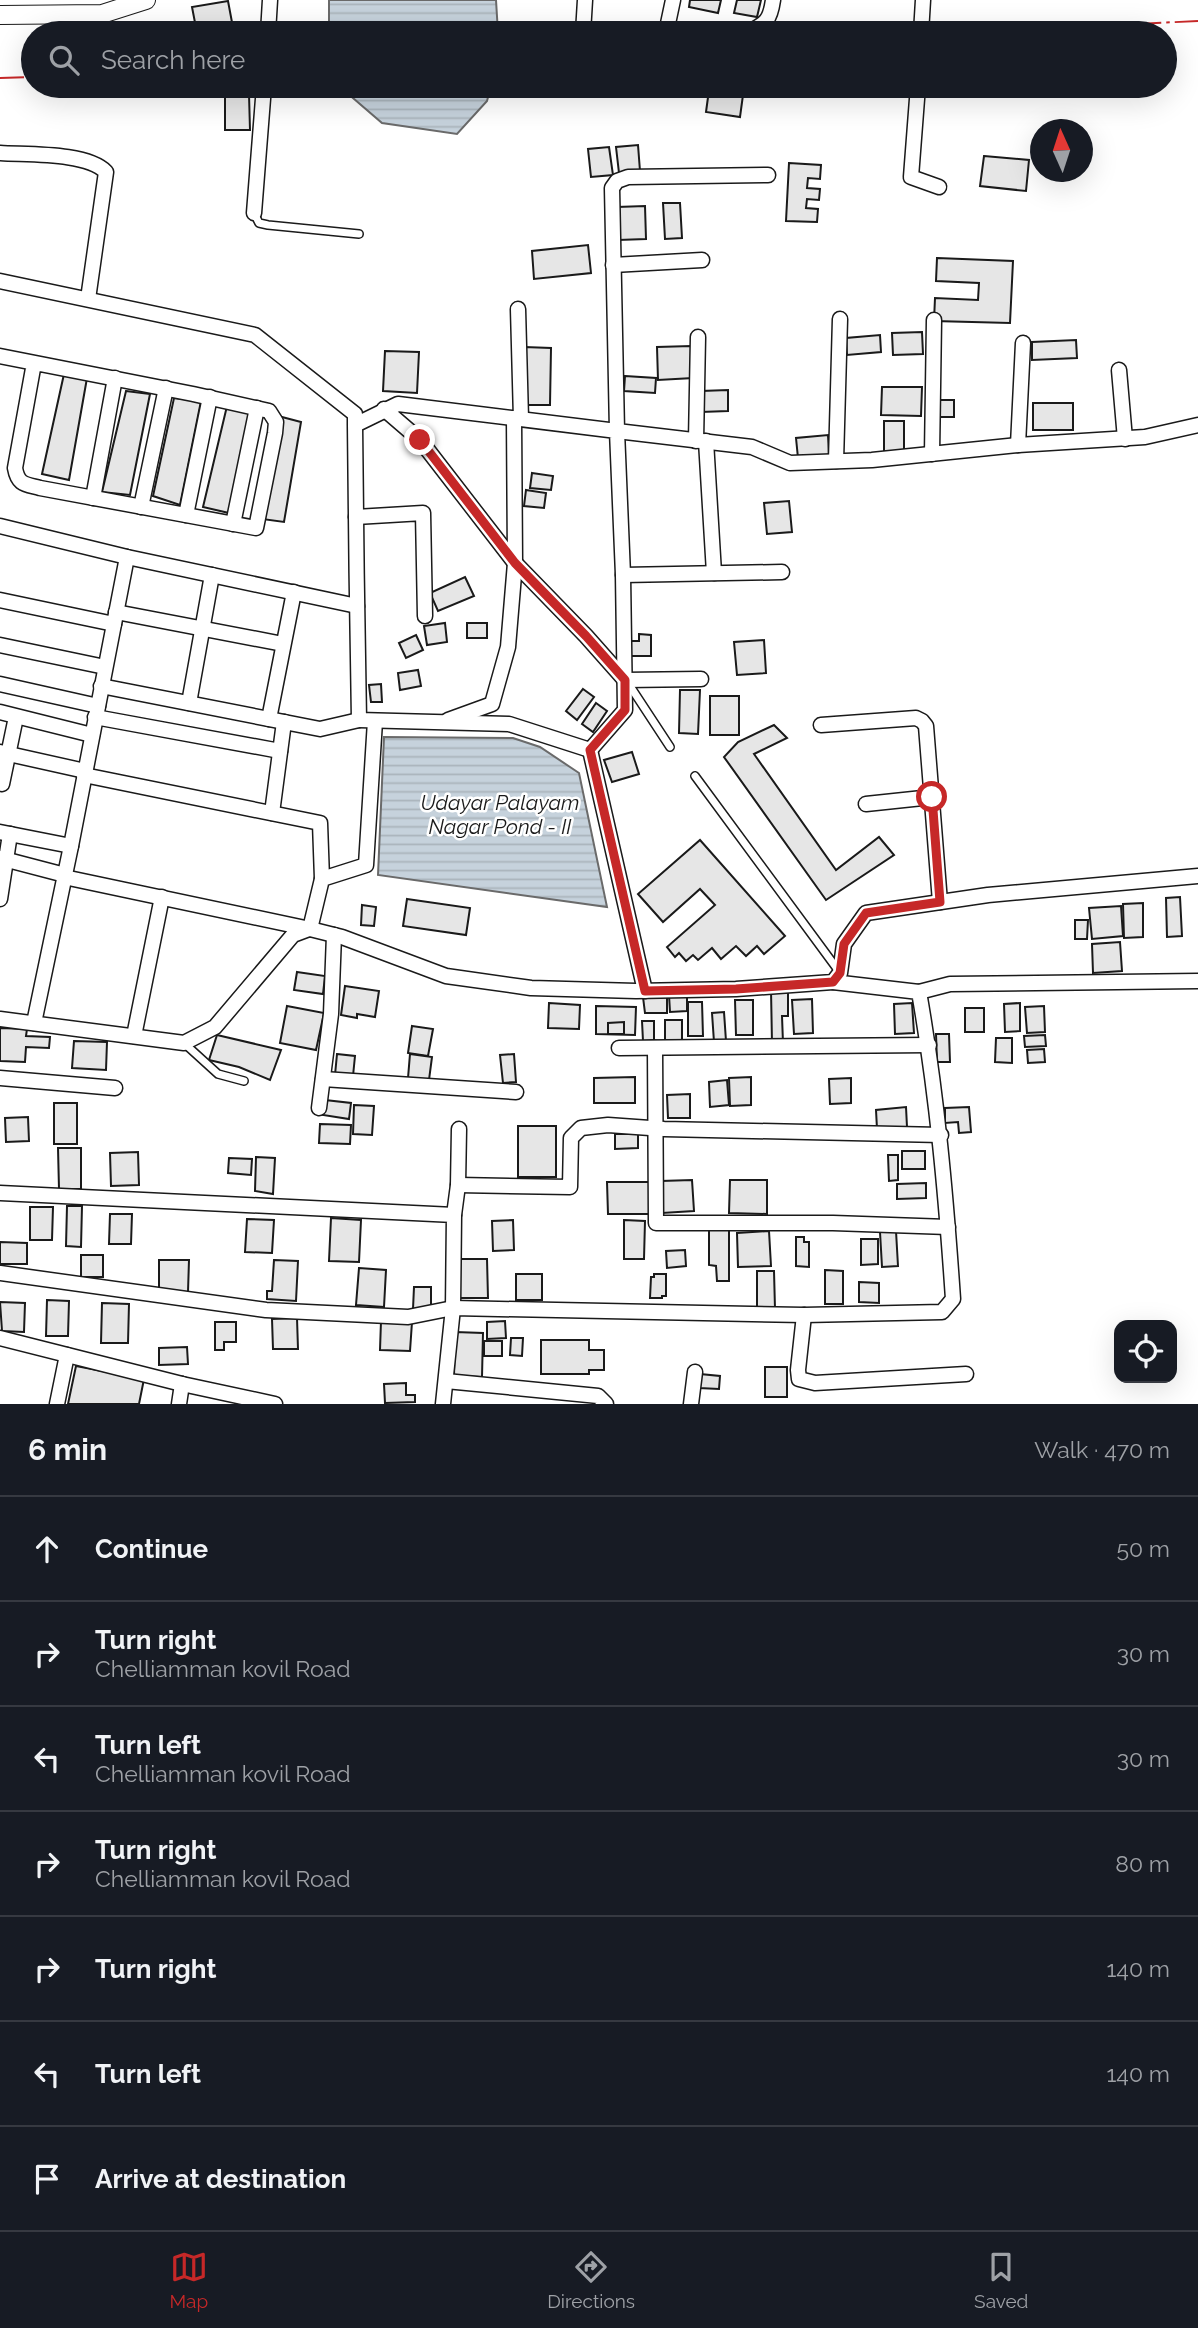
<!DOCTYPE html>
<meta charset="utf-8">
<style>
:root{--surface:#171b24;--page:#20242c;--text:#f1f3f6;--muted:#9ea1a6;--line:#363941;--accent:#c62828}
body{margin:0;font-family:Raleway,sans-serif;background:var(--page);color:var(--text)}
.controls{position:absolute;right:21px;bottom:21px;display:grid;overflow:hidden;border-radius:14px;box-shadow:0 7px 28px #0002}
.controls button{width:63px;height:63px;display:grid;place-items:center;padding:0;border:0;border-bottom:2px solid var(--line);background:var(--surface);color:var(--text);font:35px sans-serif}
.compass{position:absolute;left:1030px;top:119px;width:63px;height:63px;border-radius:50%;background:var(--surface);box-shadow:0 7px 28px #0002;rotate:357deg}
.stop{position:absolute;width:21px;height:21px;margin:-16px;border:5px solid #c62828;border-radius:50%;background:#fff}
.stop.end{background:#c62828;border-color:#fff;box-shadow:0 2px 7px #0008}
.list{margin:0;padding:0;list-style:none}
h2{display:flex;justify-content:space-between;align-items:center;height:91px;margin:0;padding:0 28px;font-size:30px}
h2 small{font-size:23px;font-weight:400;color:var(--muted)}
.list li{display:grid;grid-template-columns:46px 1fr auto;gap:21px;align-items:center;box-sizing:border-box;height:105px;padding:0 28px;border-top:2px solid var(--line)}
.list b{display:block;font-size:26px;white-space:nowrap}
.list p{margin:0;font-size:23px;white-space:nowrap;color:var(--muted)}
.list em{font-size:23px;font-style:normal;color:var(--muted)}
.icon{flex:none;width:38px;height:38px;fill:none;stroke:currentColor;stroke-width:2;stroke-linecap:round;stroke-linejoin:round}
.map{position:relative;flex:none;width:1198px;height:1404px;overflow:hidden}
.search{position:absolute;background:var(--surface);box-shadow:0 7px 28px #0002;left:21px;right:21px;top:21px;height:77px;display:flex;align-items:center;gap:18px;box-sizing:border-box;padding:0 24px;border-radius:38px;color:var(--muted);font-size:26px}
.sheet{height:826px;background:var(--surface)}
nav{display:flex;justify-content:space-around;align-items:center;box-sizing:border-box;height:98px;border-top:2px solid var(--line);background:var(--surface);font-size:19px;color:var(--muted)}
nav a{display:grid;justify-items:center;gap:4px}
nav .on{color:var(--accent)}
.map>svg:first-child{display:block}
.water{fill:url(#water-rules);stroke:#6a6a6a;stroke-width:2}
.building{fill:#e6e6e6;stroke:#1a1a1a;stroke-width:2}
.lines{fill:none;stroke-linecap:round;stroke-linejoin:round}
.service-casing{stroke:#1a1a1a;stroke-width:10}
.minor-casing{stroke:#1a1a1a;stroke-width:17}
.tertiary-casing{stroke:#1a1a1a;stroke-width:20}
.service{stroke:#fff;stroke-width:7}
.minor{stroke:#fff;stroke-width:14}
.tertiary{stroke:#fff;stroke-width:18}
.power{stroke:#c62828;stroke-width:2;stroke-dasharray:24 5 3.5 5;stroke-linecap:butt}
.route{stroke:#c62828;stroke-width:9}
.labels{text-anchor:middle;stroke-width:5;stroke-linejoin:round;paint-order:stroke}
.water-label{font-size:21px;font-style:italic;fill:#1a1a1a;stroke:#fff}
</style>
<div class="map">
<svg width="1198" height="1404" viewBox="0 0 1198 1404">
<defs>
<pattern id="water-rules" width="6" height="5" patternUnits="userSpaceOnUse" patternTransform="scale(1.75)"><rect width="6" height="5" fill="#c6d2dc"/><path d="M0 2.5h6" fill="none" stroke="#aab4bc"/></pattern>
</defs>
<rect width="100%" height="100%" fill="#fff"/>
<g class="water">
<path d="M329,0H496L498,33H329Z"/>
<path d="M339,86H491L487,101L457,134L382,123Z"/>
<path d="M384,737L513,738L540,747L579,773L607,907L378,875Z"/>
</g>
<g class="building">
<path d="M690,0H721L718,13L689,7Z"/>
<path d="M737,0H761L757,17L734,13Z"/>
<path d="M228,1L234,33H197L192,7Z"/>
<path d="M709,90L743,95L740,117L706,112Z"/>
<path d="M225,94H249L250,130H225Z"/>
<path d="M638,145L640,171L619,173L616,147Z"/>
<path d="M609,147L613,175L591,177L588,149Z"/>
<path d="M984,156L1029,160L1026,191L980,186Z"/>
<path d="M789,163L821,165L820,179L808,178L807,188L820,189L819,200L807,199L806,208L818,209L817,222L786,221Z"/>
<path d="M663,203H680L682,238L665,239Z"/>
<path d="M645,206L646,239L618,240L617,207Z"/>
<path d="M588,245L591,273L534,279L532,251Z"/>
<path d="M937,258L1013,261L1010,323L934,321L935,298L978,300L979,283L936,281Z"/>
<path d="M922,332L923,354L893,355L892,333Z"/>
<path d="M880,335L881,352L847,355L846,338Z"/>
<path d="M1076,340L1077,358L1032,360V342Z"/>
<path d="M691,346L693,378L658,380L657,347Z"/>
<path d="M524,347L551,348L550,405H524Z"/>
<path d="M385,351L419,352L417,393L383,391Z"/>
<path d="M64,374L87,378L69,480L42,474Z"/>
<path d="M625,376L656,378L655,393L624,391Z"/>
<path d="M882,387H922L921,416L881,415Z"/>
<path d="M728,390V411L701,412V391Z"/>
<path d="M126,391L150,394L130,495L102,492Z"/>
<path d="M174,398L201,401L180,505L153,496Z"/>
<rect x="934" y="400" width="20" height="17"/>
<rect x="1033" y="403" width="40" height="27"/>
<path d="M227,406L250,412L229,513L203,507Z"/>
<path d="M282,417L301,422L284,522L262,519Z"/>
<rect x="884" y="421" width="20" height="32"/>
<path d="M828,435L829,456L798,458L796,438Z"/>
<path d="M532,473L553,476L551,490L530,488Z"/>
<path d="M526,490L546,493L544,508L524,506Z"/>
<path d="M789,501L792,532L767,534L764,503Z"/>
<path d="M465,577L474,596L438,611L430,593Z"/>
<path d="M445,623L447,642L427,645L424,626Z"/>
<rect x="467" y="623" width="20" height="15"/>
<path d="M639,634L651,635V656H628V641H639Z"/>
<path d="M416,635L423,650L406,658L399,643Z"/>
<path d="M764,640L766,673L737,675L734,642Z"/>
<path d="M418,670L421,686L400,690L398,673Z"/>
<path d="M381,684L382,702H371L369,685Z"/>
<path d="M583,689L594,697L577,720L566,711Z"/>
<path d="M680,690H700L698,734L679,733Z"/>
<rect x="710" y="696" width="29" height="39"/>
<path d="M596,703L607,711L593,732L582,724Z"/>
<path d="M774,725L787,738L754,754L836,870L879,837L894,855L826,900L724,757L738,742Z"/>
<path d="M632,752L639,774L612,782L604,760Z"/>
<path d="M700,840L785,936L764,954L757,946L746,956L736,946L721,959L712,948L698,960L693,955L686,961L679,953L675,957L667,947L715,905L700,889L663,922L638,894Z"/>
<path d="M1180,897L1182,936L1167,937L1166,898Z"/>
<path d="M407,899L470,908L466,935L403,926Z"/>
<path d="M1143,903V937L1124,938L1123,904Z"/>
<path d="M362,905L376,907L374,926L361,925Z"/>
<path d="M1121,906L1123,936L1092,939L1089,908Z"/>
<path d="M1075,920H1088L1087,939H1075Z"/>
<path d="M1120,942L1122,971L1093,973L1092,944Z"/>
<path d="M297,972L325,976L323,994L294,990Z"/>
<path d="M345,986L379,991L375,1017L357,1014V1018L341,1015Z"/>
<path d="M771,990H788V1016H782L783,1043H772Z"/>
<path d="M667,995V1013H645L643,997Z"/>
<path d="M669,995L687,996V1011L670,1012Z"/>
<path d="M812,999L813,1033L794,1034L792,1000Z"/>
<path d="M735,1000H753V1035H736Z"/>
<path d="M688,1002H702L703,1036H688Z"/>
<path d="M549,1003L580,1005L579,1029L548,1028Z"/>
<path d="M912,1003L914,1033L895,1034L894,1004Z"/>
<path d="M1020,1003V1031L1005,1032L1004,1004Z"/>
<path d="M287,1006L324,1013L316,1050L280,1043Z"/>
<path d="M596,1006L636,1007L635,1035L596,1034Z"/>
<path d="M1044,1006L1045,1032L1027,1033L1025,1007Z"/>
<rect x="965" y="1008" width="19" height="24"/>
<path d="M724,1012L726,1041L714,1042L712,1013Z"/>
<rect x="665" y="1020" width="17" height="24"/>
<path d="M642,1021H654V1040L643,1041Z"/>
<path d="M624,1022V1034H608V1023Z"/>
<path d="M412,1026L433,1029L428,1056L408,1053Z"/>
<path d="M0,1028L27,1029L26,1036L50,1037L49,1048L26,1047L25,1062L0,1061Z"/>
<path d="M936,1034H949L950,1062H937Z"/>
<path d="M217,1035L281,1050L270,1080L239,1067L209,1060Z"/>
<path d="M1045,1035L1046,1046L1025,1047L1024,1036Z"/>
<path d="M996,1038H1012V1063L995,1062Z"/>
<path d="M74,1041L107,1042L106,1070L72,1068Z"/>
<path d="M1044,1049L1045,1062L1028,1063L1027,1050Z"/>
<path d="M337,1054L355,1056L353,1076L335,1075Z"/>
<path d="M410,1054L432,1057L429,1080L408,1078Z"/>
<path d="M514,1054L516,1082L503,1083L500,1055Z"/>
<path d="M635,1077V1103H594V1078Z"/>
<path d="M751,1077V1105L730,1106L729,1078Z"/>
<path d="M851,1078V1103L830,1104L829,1079Z"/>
<path d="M727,1080L729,1105L710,1107L709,1082Z"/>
<path d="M690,1094V1118H668L667,1095Z"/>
<path d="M325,1100L351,1103L349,1119L323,1115Z"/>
<rect x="54" y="1103" width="23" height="41"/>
<path d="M354,1105L374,1106L372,1135L353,1134Z"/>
<path d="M906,1107L907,1127L877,1129L876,1110Z"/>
<path d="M969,1107L971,1132L959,1133L958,1122L945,1123V1108Z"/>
<path d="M28,1117L29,1141L6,1142L5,1118Z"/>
<path d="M320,1124L351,1125L350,1144L319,1143Z"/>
<rect x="518" y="1126" width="38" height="51"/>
<path d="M615,1134H638V1148L615,1149Z"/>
<path d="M58,1148H81V1189H59Z"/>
<rect x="902" y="1151" width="23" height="18"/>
<path d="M138,1152L139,1185L111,1186L110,1153Z"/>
<path d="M888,1155H898V1180L889,1181Z"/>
<path d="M256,1157L275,1158L273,1194L255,1191Z"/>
<path d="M229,1158L252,1159L251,1175L228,1173Z"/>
<path d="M692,1180L694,1211L662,1213L661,1181Z"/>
<path d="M730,1180H767V1214L729,1213Z"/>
<path d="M607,1182H651V1214H608Z"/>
<path d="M926,1183V1198L897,1199V1184Z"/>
<path d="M67,1206H82L81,1247L66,1246Z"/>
<path d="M30,1207H53L52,1240H30Z"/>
<path d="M110,1214H132L131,1244H109Z"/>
<path d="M331,1218L361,1220L359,1262L329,1261Z"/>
<path d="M247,1219L274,1220L272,1253L245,1252Z"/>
<path d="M513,1220L514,1250L493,1251L492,1221Z"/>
<path d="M624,1220L645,1221L644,1259H624Z"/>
<path d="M709,1230H729V1281H717L716,1266L709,1265Z"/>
<path d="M769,1231L771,1266L738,1267L737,1233Z"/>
<path d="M896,1231L898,1266L882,1267L880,1232Z"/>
<path d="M796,1237H804V1242H809V1267L796,1266Z"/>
<path d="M861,1239H878V1264L861,1265Z"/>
<path d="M0,1242L27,1243V1264H0Z"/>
<path d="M685,1250L686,1266L667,1268L666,1251Z"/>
<rect x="81" y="1255" width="22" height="22"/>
<path d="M457,1259H487L488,1298H458Z"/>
<path d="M159,1260H189L188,1292H159Z"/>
<path d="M274,1260L298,1261L296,1301L267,1299V1291H272Z"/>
<path d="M359,1268L386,1270L384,1307L356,1305Z"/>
<path d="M825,1270L843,1271V1304H825Z"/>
<path d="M757,1271H774L775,1309H757Z"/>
<rect x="516" y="1274" width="26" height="26"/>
<path d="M654,1274H666V1296H662V1298H650L651,1277H654Z"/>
<path d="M859,1282L879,1283V1303L859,1302Z"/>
<path d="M414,1287H431V1309H413Z"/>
<path d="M47,1300L69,1301L68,1336H46Z"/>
<path d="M0,1302L25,1303L24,1332L2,1331Z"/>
<path d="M102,1303L129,1304L128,1343H101Z"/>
<path d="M297,1318L298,1349H273L272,1319Z"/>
<path d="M381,1321L412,1322L410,1351L380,1350Z"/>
<path d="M505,1321L506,1338L487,1339V1322Z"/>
<path d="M215,1322H236V1342H224V1350H215Z"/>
<path d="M455,1332L483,1333L482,1377L454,1376Z"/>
<path d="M511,1338H523L522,1356L510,1355Z"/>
<path d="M541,1340H589V1350H604V1370H589V1374H541Z"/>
<rect x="484" y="1341" width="18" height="15"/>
<path d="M187,1347L188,1364L159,1365V1348Z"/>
<path d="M76,1366L144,1379L139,1404H68Z"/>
<rect x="765" y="1367" width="22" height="30"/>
<path d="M700,1374L720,1376L719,1389L699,1388Z"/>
<path d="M406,1383V1395H415V1402L385,1403L384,1384Z"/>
</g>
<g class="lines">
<g class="service-casing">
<g id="service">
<path d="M254,213L259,223L268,225L359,234"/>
<path d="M628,683L670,747"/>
<path d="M695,776L838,970"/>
<path d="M185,1044L218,1074L244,1081"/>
</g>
</g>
<g class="minor-casing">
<g id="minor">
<path d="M268,33L270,0"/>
<path d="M583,33L585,0"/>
<path d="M666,33L673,0"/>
<path d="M748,33C766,23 770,21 773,0"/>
<path d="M921,33L923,0"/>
<path d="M918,86L911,177L939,187"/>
<path d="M0,153C27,155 87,152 106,172L88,299"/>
<path d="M768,175L628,177L617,181L612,188L617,431L752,447L790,463L872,460L1018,445L1145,437L1198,425"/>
<path d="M254,213L264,86"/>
<path d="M613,265L702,260"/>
<path d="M0,281L255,335L355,414V425C356,523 357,622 359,720L509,724L590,750L625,710L623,575L617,431L398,404L355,425"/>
<path d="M518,309L521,419"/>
<path d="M0,356L193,394L269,411L276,422L275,433L256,528L40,488C25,484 18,485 15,468L34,363"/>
<path d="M1119,370L1125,439"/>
<path d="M384,409L420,440L515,563L586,636L625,680L701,679"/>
<path d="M696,441L698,337"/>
<path d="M706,441L714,573"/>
<path d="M1018,445L1023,343"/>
<path d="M932,454L934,320"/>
<path d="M836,461L840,319"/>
<path d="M93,498L115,378"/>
<path d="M141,507L166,388"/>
<path d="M186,515L210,397"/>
<path d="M356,517L423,513L425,616"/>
<path d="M233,524L257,408"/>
<path d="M0,526L127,557L357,606"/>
<path d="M623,575L782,572"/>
<path d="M0,600L114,624"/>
<path d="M116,612L283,644"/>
<path d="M0,645L105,667"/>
<path d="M0,684L98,706"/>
<path d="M101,686L320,729L359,720"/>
<path d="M189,703L212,575"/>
<path d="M0,712L92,735"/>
<path d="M95,717L280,751"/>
<path d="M269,719L294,592"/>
<path d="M448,720L492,704L508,647L515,563L514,418"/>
<path d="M821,725L916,718L922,721L926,726L940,902"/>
<path d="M590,750L645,991"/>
<path d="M0,752L85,771"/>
<path d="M84,775L320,823L322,879"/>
<path d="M2,784L16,717"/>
<path d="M866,804L932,797"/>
<path d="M272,813L284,722"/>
<path d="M0,832L71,846"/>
<path d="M0,858L65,875"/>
<path d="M64,877L310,929L342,937L446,976L531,988L636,991L736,989L833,982L840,973L844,944L866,913L988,895L1198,876"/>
<path d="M0,899L10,834"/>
<path d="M310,929L322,879L366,865L375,721"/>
<path d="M919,992L950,984L1198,981"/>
<path d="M0,1019L184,1043L215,1027L293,935L309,929"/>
<path d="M34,1023L71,846L127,557"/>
<path d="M134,1036L162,897"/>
<path d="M619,1048L929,1045"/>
<path d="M655,1048L656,1223H833L948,1227"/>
<path d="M0,1078L115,1088"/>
<path d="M323,1079L516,1092"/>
<path d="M319,1108L331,1014L334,935"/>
<path d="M458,1185L570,1187L571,1138L581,1128L608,1125L664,1129L941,1135"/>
<path d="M0,1193L454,1215L453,1308L443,1404"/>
<path d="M454,1215L458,1185L459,1129"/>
<path d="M0,1273L266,1310L408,1317L453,1308L804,1315L942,1312L953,1299C946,1196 937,1094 919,992L833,982"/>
<path d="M804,1315L798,1370L799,1379L815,1383L966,1374"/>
<path d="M0,1338L182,1384L275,1404"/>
<path d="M446,1381L598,1396L606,1404"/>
<path d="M57,1404L67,1355"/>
<path d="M179,1404L182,1384"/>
<path d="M691,1404L695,1372"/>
</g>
</g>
<g class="tertiary-casing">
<path id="tertiary" d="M0,15L102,14L146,0"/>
</g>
<use href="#service" class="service"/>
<use href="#minor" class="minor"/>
<use href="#tertiary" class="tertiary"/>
<g class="power">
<path d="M950,33L1198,21"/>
<path d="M0,78L33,77"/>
</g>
</g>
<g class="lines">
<path class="route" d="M420,440L515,563L586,636L625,680V710L590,750L645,991L736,989L833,982L840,973L844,944L866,913L940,902L932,797"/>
</g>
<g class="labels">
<g class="water-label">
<text x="500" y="810">Udayar Palayam<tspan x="500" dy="24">Nagar Pond - II</tspan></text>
</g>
</g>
</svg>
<div class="controls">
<button><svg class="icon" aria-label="locate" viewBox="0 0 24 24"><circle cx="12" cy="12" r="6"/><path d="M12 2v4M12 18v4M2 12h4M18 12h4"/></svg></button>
</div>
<svg class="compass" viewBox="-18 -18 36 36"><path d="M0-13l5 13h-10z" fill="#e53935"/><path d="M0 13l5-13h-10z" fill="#9ea1a6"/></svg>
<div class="stop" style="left:932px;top:797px"></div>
<div class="stop end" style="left:420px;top:440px"></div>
<div class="search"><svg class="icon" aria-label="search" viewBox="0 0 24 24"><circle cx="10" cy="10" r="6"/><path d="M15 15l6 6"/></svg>Search here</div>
</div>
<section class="sheet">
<h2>6 min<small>Walk · 470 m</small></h2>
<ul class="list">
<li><svg class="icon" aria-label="ahead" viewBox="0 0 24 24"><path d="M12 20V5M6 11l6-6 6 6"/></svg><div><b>Continue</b></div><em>50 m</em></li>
<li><svg class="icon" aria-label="right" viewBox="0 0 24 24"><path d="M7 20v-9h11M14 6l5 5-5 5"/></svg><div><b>Turn right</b><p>Chelliamman kovil Road</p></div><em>30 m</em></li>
<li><svg class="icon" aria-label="left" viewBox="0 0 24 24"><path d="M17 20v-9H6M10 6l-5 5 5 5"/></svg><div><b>Turn left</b><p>Chelliamman kovil Road</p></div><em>30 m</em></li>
<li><svg class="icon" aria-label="right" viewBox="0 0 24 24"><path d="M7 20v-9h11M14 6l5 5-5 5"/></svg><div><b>Turn right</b><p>Chelliamman kovil Road</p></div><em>80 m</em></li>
<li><svg class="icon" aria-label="right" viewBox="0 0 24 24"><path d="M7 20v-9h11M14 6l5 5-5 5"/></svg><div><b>Turn right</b></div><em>140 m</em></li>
<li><svg class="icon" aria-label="left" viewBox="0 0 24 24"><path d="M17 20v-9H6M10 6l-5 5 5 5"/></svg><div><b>Turn left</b></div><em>140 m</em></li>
<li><svg class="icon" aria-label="arrive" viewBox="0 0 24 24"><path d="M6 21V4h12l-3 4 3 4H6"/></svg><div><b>Arrive at destination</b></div></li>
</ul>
</section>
<nav>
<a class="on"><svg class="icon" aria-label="map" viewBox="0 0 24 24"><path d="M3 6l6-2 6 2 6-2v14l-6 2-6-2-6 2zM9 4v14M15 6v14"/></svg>Map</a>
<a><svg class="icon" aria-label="directions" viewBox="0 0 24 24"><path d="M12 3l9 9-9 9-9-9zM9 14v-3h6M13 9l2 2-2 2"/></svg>Directions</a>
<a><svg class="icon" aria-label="saved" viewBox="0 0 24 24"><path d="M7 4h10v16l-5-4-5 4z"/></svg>Saved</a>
</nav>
